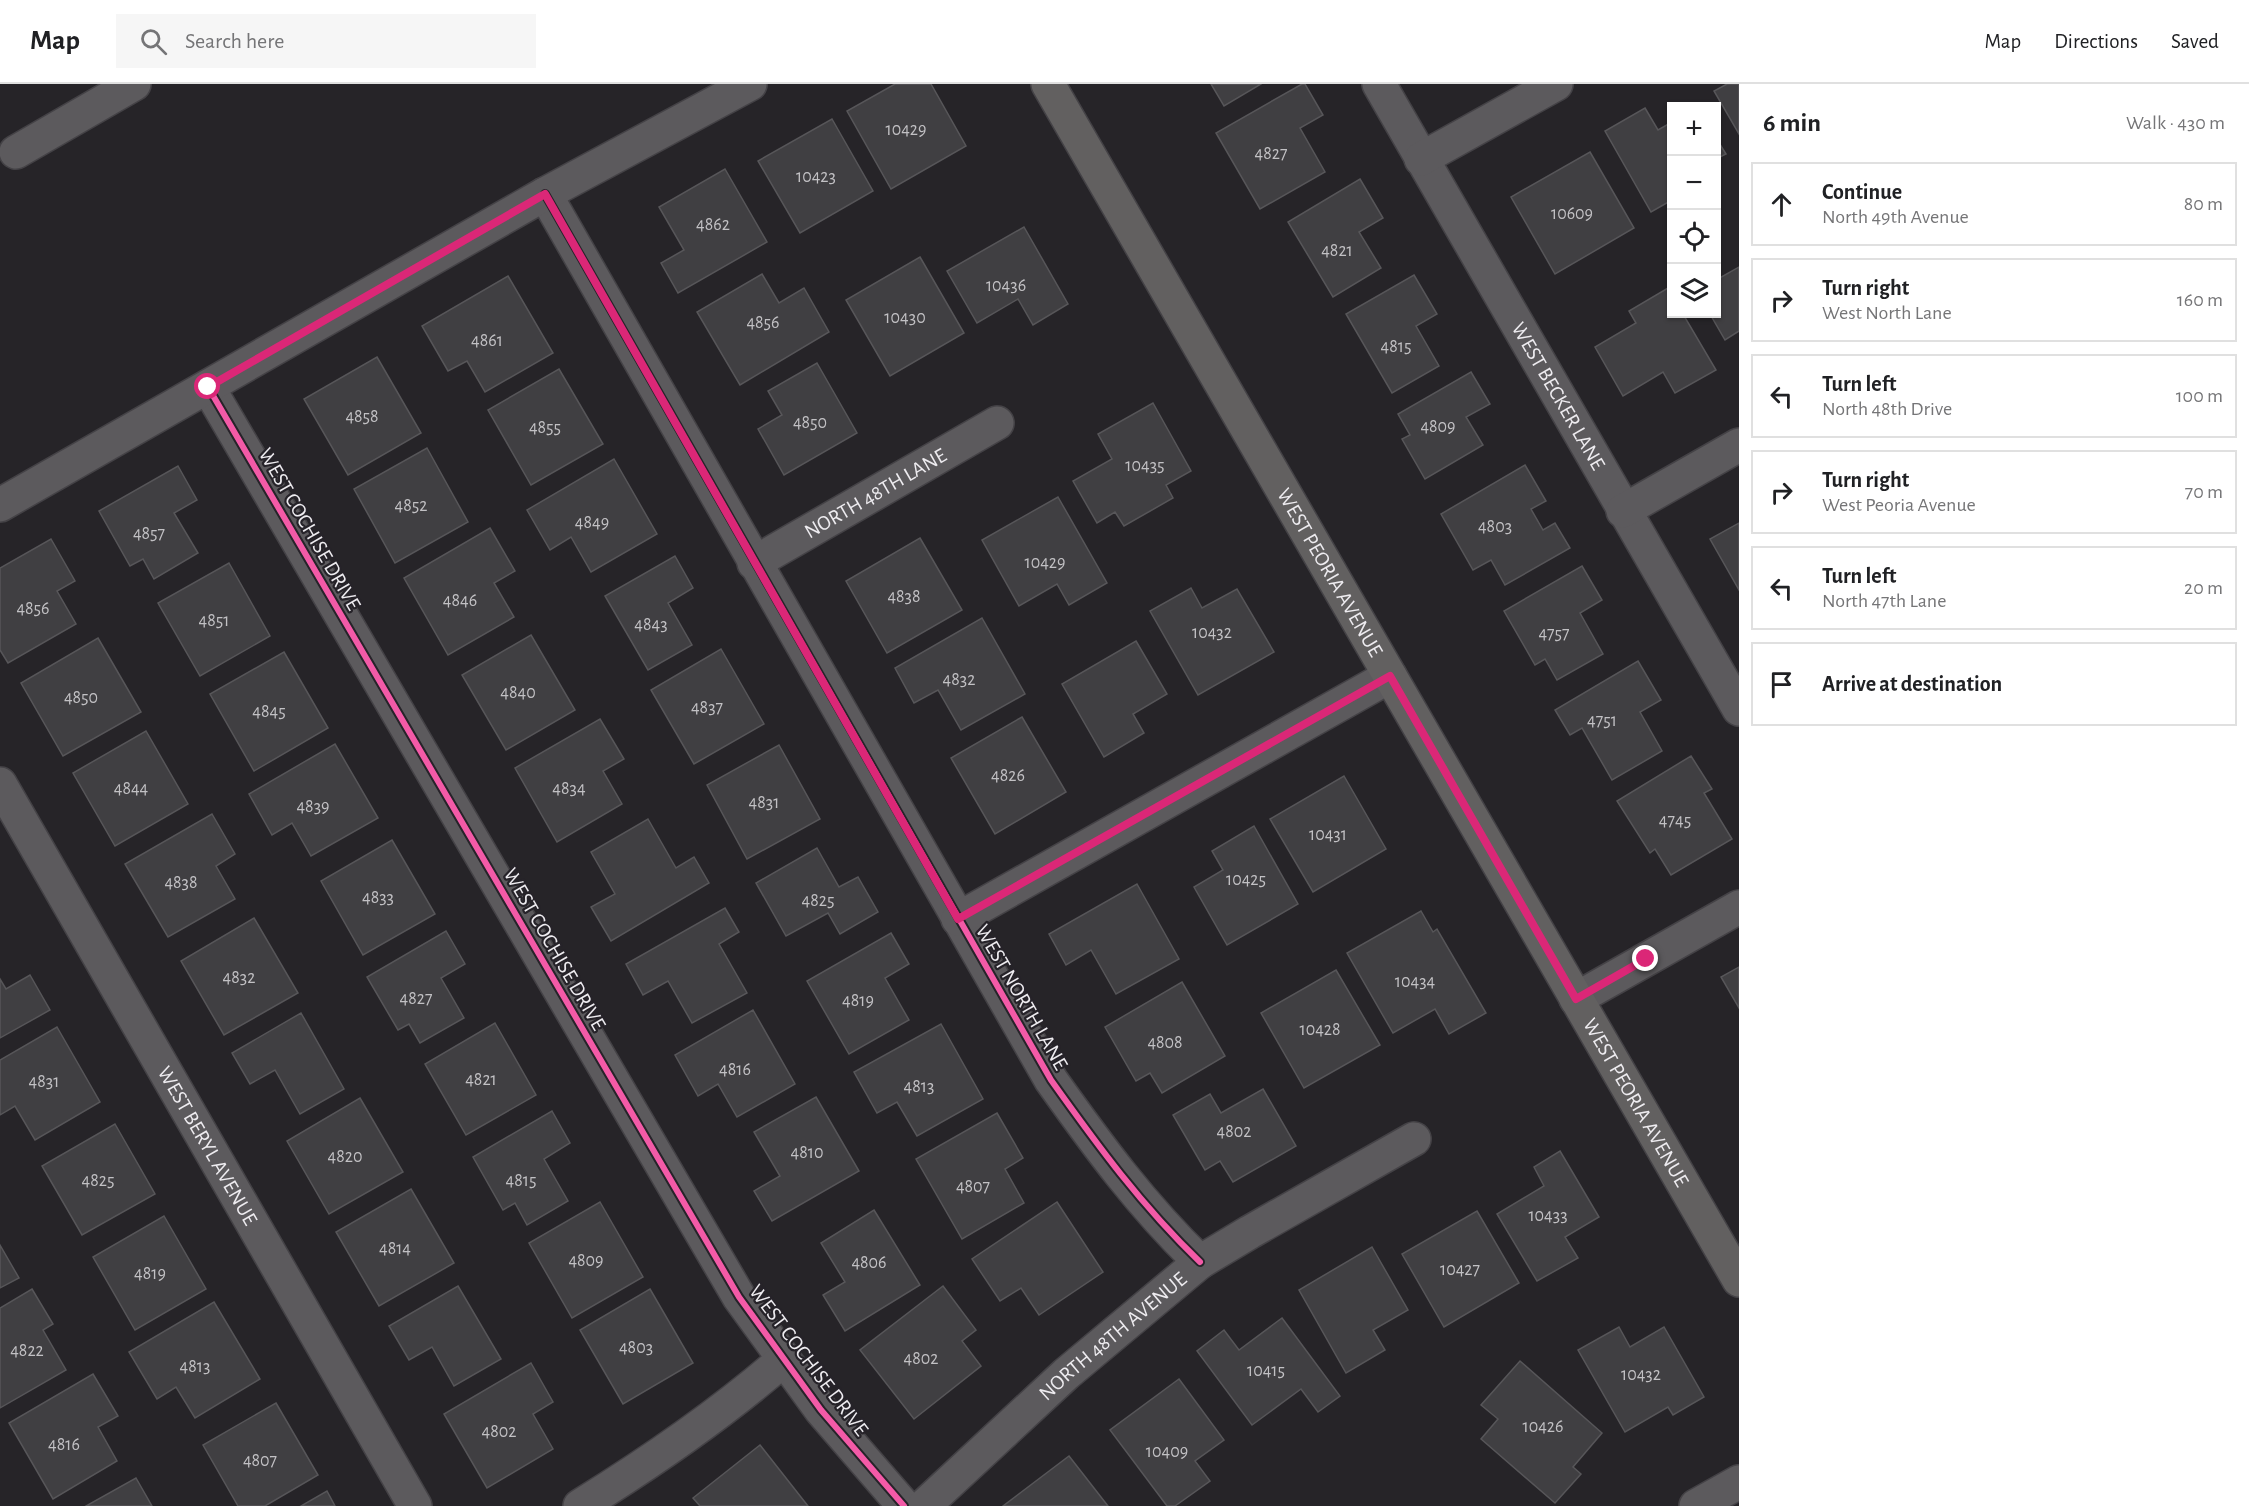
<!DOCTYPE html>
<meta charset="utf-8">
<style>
:root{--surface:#fff;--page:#f6f6f6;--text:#202124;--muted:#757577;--line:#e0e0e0}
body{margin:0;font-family:"Alegreya Sans",sans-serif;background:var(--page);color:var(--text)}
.controls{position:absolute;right:18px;top:18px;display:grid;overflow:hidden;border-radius:0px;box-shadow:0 2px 4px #0004}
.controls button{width:54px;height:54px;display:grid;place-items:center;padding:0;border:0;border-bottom:2px solid var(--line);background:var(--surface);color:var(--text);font:30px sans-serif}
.stop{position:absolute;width:18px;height:18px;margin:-14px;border:4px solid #db2777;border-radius:50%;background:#fff}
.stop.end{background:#db2777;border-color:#fff;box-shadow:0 2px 6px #0008}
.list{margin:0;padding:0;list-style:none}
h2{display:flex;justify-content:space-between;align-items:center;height:78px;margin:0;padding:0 24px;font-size:26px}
h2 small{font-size:20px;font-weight:400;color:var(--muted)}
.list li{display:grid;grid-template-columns:39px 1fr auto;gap:18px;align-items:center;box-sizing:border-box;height:84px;margin:0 12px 12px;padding:0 12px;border:2px solid var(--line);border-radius:0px}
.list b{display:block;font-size:22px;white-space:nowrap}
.list p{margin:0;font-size:20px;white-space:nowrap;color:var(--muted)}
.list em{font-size:20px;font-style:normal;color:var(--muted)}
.icon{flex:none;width:33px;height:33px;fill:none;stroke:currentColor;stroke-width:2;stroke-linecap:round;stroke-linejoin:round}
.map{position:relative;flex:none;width:1739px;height:1422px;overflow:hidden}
header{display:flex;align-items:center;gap:36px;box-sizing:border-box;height:84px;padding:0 30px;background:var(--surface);border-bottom:2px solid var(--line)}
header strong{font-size:28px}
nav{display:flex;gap:33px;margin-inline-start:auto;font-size:21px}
.search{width:420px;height:54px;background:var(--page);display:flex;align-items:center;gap:15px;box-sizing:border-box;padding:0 21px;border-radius:0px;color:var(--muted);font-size:22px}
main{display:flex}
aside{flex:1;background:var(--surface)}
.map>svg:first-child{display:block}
.building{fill:#403f42;stroke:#575659;stroke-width:1.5}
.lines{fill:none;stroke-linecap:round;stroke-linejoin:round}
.street-casing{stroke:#444246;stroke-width:36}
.secondary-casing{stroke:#444246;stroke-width:36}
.street{stroke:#5c5a5d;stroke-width:33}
.secondary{stroke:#626060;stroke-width:33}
.cycleway-casing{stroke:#262329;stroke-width:10}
.cycleway{stroke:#f35aa7;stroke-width:6}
.route{stroke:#db2777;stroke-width:8}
.labels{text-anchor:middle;stroke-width:4.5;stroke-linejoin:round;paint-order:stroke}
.number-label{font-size:18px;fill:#c2c1c4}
.street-label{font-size:21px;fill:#eeecf0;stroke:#262329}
</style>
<header>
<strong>Map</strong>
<div class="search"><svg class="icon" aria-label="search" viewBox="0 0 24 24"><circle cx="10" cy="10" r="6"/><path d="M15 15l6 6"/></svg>Search here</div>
<nav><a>Map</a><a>Directions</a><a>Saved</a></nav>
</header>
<main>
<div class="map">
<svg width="1739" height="1422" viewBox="0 0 1739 1422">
<rect width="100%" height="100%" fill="#262428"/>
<g class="building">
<path d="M895,0H931L966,62L891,105L847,27Z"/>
<path d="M1211,0H1261L1224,22Z"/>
<path d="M1302,0H1305L1323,31L1300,44L1325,88L1260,125L1216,49Z"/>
<path d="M1727,0H1739V50L1714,7Z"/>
<path d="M1645,24L1658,46L1672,38V116L1651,128L1605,47Z"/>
<path d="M832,35L873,107L800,149L758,77Z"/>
<path d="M1716,54L1726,70L1716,75Z"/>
<path d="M1590,68L1634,144L1555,190L1511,113Z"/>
<path d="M725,85L767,158L678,209L661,179L684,166L659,123Z"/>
<path d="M1360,95L1383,134L1359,148L1381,184L1333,213L1288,138Z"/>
<path d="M1024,143L1068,220L1033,241L1018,215L977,239L947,187Z"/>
<path d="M920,173L964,249L890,292L846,216Z"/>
<path d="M1739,183V247L1725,256L1710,230H1716V196Z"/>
<path d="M762,190L779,219L804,204L829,248L740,301L697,228Z"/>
<path d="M1414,191L1437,230L1416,242L1439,282L1392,309L1346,230Z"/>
<path d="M508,192L553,269L485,308L467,277L448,287L422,242Z"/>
<path d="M1668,204L1672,210V230H1683L1716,286L1675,309L1663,288L1623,312L1595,263L1636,239L1629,227Z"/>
<path d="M377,273L421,349L348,391L304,315Z"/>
<path d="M817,279L857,349L784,391L758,345L782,331L768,307Z"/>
<path d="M559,285L603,360L531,401L488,326Z"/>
<path d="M1471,288L1490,320L1466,333L1483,361L1425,395L1402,355L1410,351L1398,330Z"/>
<path d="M1153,319L1191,387L1166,401L1173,414L1124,442L1115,428L1097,439L1073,397L1112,375L1098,350Z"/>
<path d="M427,364L468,438L395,479L354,405Z"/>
<path d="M614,375L657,450L591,488L571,453L550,466L527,426Z"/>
<path d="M1525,381L1546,417L1531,425L1543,446L1555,439L1570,464L1505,501L1491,476L1473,486L1441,430Z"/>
<path d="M178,382L197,416L174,429L198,469L154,495L143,475L130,482L99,427Z"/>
<path d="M1058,413L1107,499L1069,521L1057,500L1019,522L982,456Z"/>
<path d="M1739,439V506L1710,455Z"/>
<path d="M490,444L515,487L494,499L514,533L448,571L404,494Z"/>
<path d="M920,454L962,526L887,569L846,497Z"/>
<path d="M51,455L75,497L57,507L76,540L8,579L0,566V484Z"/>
<path d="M675,472L693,504L668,519L692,561L648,586L605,512Z"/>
<path d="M229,479L270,552L200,592L158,519Z"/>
<path d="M1582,482L1602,516L1580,529L1603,570L1557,596L1545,575L1535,581L1504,527Z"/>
<path d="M1191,504L1202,524L1237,505L1274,568L1198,611L1150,527Z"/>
<path d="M982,534L1025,610L961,646L938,606L914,619L895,584Z"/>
<path d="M531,551L575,626L506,666L462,591Z"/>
<path d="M98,554L141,628L63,672L21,599Z"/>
<path d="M1136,557L1167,610L1133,630L1144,649L1104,673L1062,600Z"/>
<path d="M721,565L764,640L694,680L651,606Z"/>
<path d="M284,568L328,644L254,687L210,610Z"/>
<path d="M1638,577L1661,616L1640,628L1662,667L1612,696L1582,644L1570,651L1555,626Z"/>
<path d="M1022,633L1066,708L995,750L951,674Z"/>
<path d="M600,635L624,675L603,687L622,720L557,758L515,684Z"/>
<path d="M146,647L188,720L115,762L73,689Z"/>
<path d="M335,660L378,734L311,772L292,739L272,751L249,710Z"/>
<path d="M779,661L820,735L747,775L707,701Z"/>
<path d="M1691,672L1712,705L1704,709L1732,755L1671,791L1655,765L1650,769L1617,717Z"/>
<path d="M1344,692L1386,765L1313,808L1270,735Z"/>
<path d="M212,730L235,770L216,782L235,815L168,853L125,780Z"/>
<path d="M648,735L676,784L694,773L709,799L611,857L591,823L615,810L591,768Z"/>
<path d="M1254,742L1298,820L1227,861L1194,803L1223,786L1212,767Z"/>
<path d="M392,756L435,830L363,871L321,797Z"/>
<path d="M817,764L839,803L858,793L878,828L840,850L828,829L786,852L756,799Z"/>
<path d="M1137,800L1179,875L1116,910L1091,866L1066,881L1049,850Z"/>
<path d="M725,824L739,848L719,860L747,909L692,939L668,897L643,911L626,880Z"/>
<path d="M1421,827L1433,848L1437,845L1486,929L1449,950L1435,925L1393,949L1347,869Z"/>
<path d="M254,834L298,909L224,951L181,877Z"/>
<path d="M446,847L465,880L441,894L464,934L420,959L409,940L398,946L367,893Z"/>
<path d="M891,849L909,880L885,894L909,936L849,970L807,897Z"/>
<path d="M1739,883V924L1721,893Z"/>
<path d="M1336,886L1380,961L1304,1004L1261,929Z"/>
<path d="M30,891L50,926L0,954V895L6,905Z"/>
<path d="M1182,898L1225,972L1162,1009L1150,989L1136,997L1105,943Z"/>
<path d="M753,926L795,1000L737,1033L718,1000L698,1012L675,971Z"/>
<path d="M301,929L344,1005L300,1030L275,986L250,1000L232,969Z"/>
<path d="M495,939L536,1011L466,1051L425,980Z"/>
<path d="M941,940L983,1015L917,1052L897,1018L877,1029L854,988Z"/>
<path d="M57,943L100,1018L35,1056L15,1022L0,1031V976Z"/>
<path d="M1263,1005L1296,1062L1233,1098L1220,1077L1205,1086L1173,1031L1210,1010L1221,1029Z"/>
<path d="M816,1013L859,1087L772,1137L754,1107L780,1092L754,1048Z"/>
<path d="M360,1014L403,1088L329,1130L287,1057Z"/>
<path d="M552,1027L570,1059L544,1075L568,1117L527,1141L515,1119L503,1126L473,1073Z"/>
<path d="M997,1029L1023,1074L1005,1085L1024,1119L962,1155L916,1075Z"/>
<path d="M115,1040L155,1110L82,1151L42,1082Z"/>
<path d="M1560,1067L1599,1133L1565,1153L1578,1174L1537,1197L1497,1130L1544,1102L1534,1083Z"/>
<path d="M411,1105L454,1179L379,1222L336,1148Z"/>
<path d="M600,1118L643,1193L572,1234L529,1159Z"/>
<path d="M1057,1118L1103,1188L1039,1231L1021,1204L1000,1217L972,1175Z"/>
<path d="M874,1126L920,1201L845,1247L823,1211L845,1198L821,1159Z"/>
<path d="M1477,1127L1519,1199L1444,1243L1402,1170Z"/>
<path d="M164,1132L206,1205L135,1246L93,1173Z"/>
<path d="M0,1161L19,1194L0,1204Z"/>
<path d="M1372,1163L1408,1226L1373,1246L1385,1266L1346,1289L1299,1206Z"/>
<path d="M458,1202L501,1275L454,1302L432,1263L409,1276L389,1242Z"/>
<path d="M943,1202L976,1246L962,1257L981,1282L914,1335L860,1266Z"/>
<path d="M32,1205L53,1240L43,1246L66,1286L0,1324V1224Z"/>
<path d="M650,1205L693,1279L623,1320L580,1246Z"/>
<path d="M214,1218L260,1295L195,1334L176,1303L157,1315L129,1268Z"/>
<path d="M1282,1234L1340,1312L1318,1328L1301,1305L1252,1341L1197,1267L1224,1246L1239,1266Z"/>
<path d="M1619,1243L1630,1263L1664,1243L1704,1313L1673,1331L1668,1323L1625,1348L1578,1266Z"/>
<path d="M1520,1277L1602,1349L1573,1383L1581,1390L1555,1419L1481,1355L1498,1335L1481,1321Z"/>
<path d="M531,1279L553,1318L533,1330L553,1365L487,1404L444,1330Z"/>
<path d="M93,1290L118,1332L98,1343L117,1377L53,1415L9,1339Z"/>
<path d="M1179,1295L1224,1356L1195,1377L1210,1397L1175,1422H1167L1110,1346Z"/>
<path d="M276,1319L318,1391L265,1422H238L203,1361Z"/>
<path d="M760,1361L808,1422H700L693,1414Z"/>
<path d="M1069,1372L1108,1422H1003Z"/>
<path d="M136,1394L152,1422H86Z"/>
<path d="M327,1407L335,1422H301Z"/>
</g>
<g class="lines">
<g class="street-casing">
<g id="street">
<path id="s1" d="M1379,0L1739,625"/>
<path d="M16,68L134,0"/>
<path d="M1421,75L1556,0"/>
<path d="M545,110L1051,996C1098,1062 1141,1121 1200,1178"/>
<path d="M208,303L739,1213L821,1326L904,1422"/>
<path d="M0,421L545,110L750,0"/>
<path d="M1623,427L1739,361"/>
<path id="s2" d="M754,479L997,339"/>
<path id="s3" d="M0,700L415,1422"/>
<path d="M958,835L1390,592"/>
<path d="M1576,915L1739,823"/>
<path d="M580,1422C651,1378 720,1331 783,1276"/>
<path id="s4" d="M924,1422L1066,1290L1200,1178L1250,1148L1414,1055"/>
<path d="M1696,1422L1739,1398"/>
</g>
</g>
<g class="secondary-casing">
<g id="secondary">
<path id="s5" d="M1048,0L1739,1196"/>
</g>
</g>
<use href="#street" class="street"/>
<use href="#secondary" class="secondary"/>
<g class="cycleway-casing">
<g id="cycleway">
<path d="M545,110L1051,996C1098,1062 1141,1121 1200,1178"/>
<path d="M208,303L739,1213L821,1326L904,1422"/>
</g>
</g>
<use href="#cycleway" class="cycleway"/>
</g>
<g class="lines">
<path class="route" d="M208,303L545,110L958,835L1390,592L1576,915L1646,875"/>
</g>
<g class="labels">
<g class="number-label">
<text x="906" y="51">10429</text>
<text x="1271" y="75">4827</text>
<text x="816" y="98">10423</text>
<text x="1572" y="135">10609</text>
<text x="713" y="146">4862</text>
<text x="1337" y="172">4821</text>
<text x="1006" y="207">10436</text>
<text x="905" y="239">10430</text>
<text x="763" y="244">4856</text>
<text x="487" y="262">4861</text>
<text x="1396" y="268">4815</text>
<text x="362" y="338">4858</text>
<text x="810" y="344">4850</text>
<text x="1438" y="348">4809</text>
<text x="545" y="349">4855</text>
<text x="1145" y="387">10435</text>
<text x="411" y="427">4852</text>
<text x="592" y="444">4849</text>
<text x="1495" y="448">4803</text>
<text x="149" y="455">4857</text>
<text x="1045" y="484">10429</text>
<text x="904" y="518">4838</text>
<text x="460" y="522">4846</text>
<text x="33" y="530">4856</text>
<text x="214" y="542">4851</text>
<text x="651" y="546">4843</text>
<text x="1212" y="554">10432</text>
<text x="1554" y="555">4757</text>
<text x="959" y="601">4832</text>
<text x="518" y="614">4840</text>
<text x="81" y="619">4850</text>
<text x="707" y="629">4837</text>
<text x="269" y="633">4845</text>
<text x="1602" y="642">4751</text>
<text x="1008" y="697">4826</text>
<text x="131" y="710">4844</text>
<text x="569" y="710">4834</text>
<text x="764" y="724">4831</text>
<text x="313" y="728">4839</text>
<text x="1675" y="742">4745</text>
<text x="1328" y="756">10431</text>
<text x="1246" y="801">10425</text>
<text x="181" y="804">4838</text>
<text x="378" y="819">4833</text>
<text x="818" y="822">4825</text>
<text x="239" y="899">4832</text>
<text x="1415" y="903">10434</text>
<text x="416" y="920">4827</text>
<text x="858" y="922">4819</text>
<text x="1320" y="951">10428</text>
<text x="1165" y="964">4808</text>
<text x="735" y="991">4816</text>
<text x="481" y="1001">4821</text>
<text x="44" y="1003">4831</text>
<text x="919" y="1008">4813</text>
<text x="1234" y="1053">4802</text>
<text x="807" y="1074">4810</text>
<text x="345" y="1078">4820</text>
<text x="98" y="1102">4825</text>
<text x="521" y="1102">4815</text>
<text x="973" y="1108">4807</text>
<text x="1548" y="1137">10433</text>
<text x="395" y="1170">4814</text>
<text x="586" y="1182">4809</text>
<text x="869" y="1184">4806</text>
<text x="1460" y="1191">10427</text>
<text x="150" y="1195">4819</text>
<text x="636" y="1269">4803</text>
<text x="27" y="1272">4822</text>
<text x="921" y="1280">4802</text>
<text x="195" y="1288">4813</text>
<text x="1266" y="1292">10415</text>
<text x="1641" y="1296">10432</text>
<text x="1543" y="1348">10426</text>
<text x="499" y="1353">4802</text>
<text x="64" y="1366">4816</text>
<text x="1167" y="1373">10409</text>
<text x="260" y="1382">4807</text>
</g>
<g class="street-label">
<text dy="7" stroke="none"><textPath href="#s1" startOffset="360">WEST BECKER LANE</textPath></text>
<text dy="7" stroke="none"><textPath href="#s2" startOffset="140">NORTH 48TH LANE</textPath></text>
<text transform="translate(310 445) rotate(60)" y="7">WEST COCHISE DRIVE</text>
<text dy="7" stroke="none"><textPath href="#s5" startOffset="564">WEST PEORIA AVENUE</textPath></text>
<text transform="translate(555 865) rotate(60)" y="7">WEST COCHISE DRIVE</text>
<text transform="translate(1022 913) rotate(60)" y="7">WEST NORTH LANE</text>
<text dy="7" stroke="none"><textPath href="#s5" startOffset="1176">WEST PEORIA AVENUE</textPath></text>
<text dy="7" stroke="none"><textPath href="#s3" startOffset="417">WEST BERYL AVENUE</textPath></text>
<text dy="7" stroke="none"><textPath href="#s4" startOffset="254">NORTH 48TH AVENUE</textPath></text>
<text transform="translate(809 1276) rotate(53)" y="7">WEST COCHISE DRIVE</text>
</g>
</g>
</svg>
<div class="controls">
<button>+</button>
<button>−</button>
<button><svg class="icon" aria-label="locate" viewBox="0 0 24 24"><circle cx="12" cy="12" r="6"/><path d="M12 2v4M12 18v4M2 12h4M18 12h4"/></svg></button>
<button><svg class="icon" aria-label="layers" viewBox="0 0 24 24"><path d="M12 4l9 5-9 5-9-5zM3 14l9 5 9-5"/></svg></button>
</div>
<div class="stop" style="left:208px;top:303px"></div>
<div class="stop end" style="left:1646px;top:875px"></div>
</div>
<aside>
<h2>6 min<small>Walk · 430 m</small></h2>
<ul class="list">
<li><svg class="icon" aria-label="ahead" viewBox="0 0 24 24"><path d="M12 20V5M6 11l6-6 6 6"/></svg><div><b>Continue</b><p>North 49th Avenue</p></div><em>80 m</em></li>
<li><svg class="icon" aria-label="right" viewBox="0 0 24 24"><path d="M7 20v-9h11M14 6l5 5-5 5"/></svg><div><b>Turn right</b><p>West North Lane</p></div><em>160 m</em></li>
<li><svg class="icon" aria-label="left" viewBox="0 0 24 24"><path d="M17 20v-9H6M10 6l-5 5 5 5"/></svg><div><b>Turn left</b><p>North 48th Drive</p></div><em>100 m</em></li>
<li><svg class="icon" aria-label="right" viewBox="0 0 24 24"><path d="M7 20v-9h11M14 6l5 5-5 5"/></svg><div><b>Turn right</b><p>West Peoria Avenue</p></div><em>70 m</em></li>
<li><svg class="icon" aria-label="left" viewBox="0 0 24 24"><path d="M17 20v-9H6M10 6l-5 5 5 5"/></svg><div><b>Turn left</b><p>North 47th Lane</p></div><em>20 m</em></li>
<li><svg class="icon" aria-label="arrive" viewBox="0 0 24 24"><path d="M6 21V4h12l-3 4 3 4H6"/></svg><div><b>Arrive at destination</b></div></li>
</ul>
</aside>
</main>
